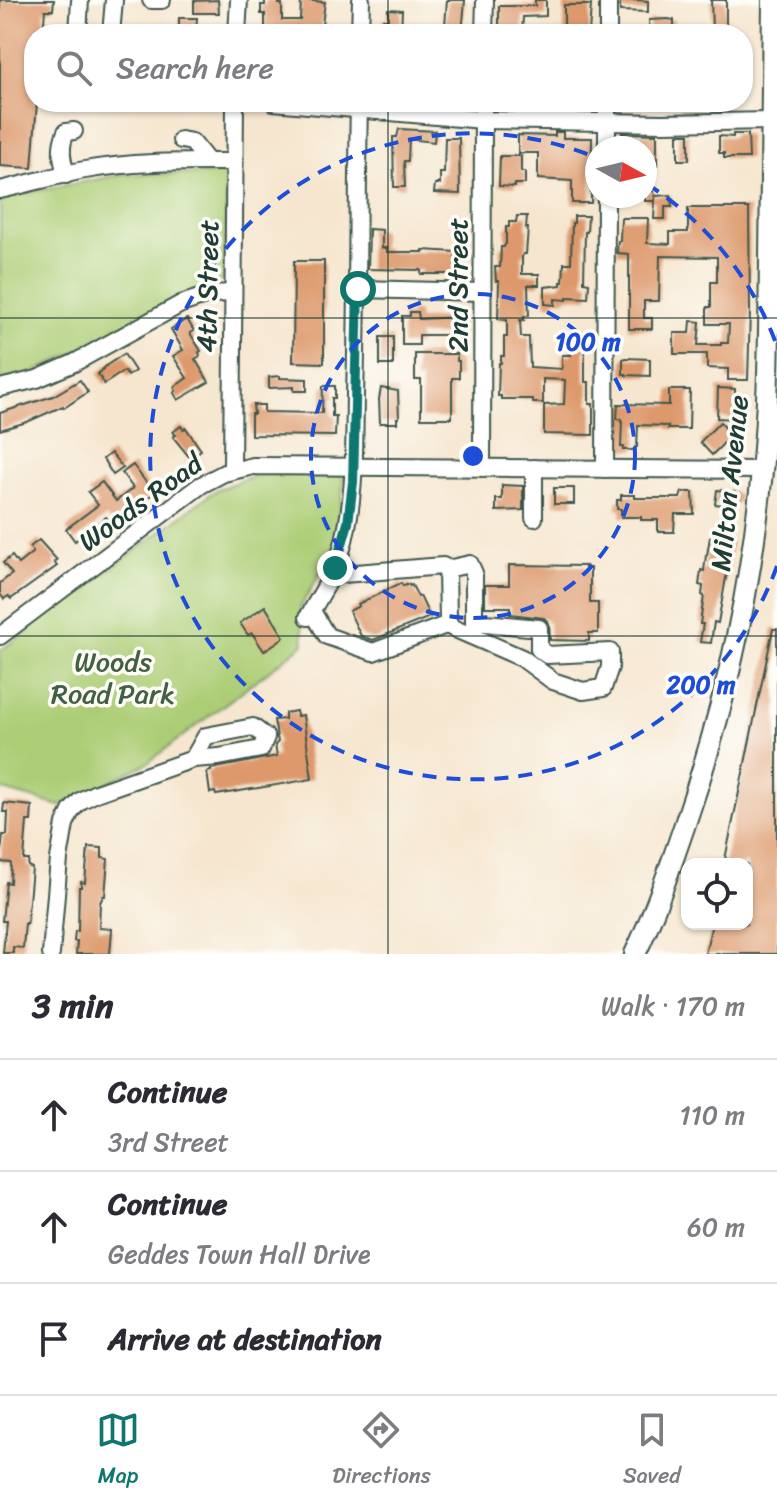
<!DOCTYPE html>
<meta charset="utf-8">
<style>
:root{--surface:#fff;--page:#f2f2f3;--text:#2b2b33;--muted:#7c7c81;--line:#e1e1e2;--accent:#0f766e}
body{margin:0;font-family:Sriracha,sans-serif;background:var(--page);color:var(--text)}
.controls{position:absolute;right:24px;bottom:24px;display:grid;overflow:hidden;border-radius:16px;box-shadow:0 2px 6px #0004}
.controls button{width:72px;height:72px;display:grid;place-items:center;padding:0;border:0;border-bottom:2px solid var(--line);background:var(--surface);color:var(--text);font:40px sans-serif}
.compass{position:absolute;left:585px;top:136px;width:72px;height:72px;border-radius:50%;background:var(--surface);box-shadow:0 2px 6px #0004;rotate:98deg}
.stop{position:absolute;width:24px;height:24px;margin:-18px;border:6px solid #0f766e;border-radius:50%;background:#fff}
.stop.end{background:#0f766e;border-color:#fff;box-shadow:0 2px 8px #0008}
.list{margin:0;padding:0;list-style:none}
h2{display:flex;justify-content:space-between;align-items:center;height:104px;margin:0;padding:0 32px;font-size:34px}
h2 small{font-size:26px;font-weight:400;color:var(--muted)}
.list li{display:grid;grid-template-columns:52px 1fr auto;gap:24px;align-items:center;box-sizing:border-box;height:112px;padding:0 32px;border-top:2px solid var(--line)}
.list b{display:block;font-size:30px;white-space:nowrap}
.list p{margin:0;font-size:26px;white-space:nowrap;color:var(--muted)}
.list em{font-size:26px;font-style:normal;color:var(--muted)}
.icon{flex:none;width:44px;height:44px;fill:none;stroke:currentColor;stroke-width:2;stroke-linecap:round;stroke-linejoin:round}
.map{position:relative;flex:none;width:777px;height:954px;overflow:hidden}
.search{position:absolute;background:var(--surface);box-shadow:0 2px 6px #0004;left:24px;right:24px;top:24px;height:88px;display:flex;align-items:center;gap:20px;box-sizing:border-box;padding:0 28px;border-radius:32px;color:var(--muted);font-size:30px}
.sheet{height:440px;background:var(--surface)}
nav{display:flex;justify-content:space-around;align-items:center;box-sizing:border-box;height:112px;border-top:2px solid var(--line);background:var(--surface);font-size:22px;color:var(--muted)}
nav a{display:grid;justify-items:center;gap:4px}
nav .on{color:var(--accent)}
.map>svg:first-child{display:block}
.green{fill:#accd75;stroke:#668554;stroke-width:2}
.building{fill:#dd996c}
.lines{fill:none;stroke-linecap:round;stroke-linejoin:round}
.minor-casing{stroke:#3f564b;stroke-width:20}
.major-casing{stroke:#3f564b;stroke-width:24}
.minor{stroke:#fff;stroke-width:16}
.major{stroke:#fff;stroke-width:20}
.route{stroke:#0f766e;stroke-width:10}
.grid{fill:none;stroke:#1f3d34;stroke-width:2;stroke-opacity:0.55}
.ring{fill:none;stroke:#1d4ed8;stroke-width:4;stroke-dasharray:14 10}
.labels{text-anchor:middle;stroke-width:7;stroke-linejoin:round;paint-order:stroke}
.street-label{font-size:28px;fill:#1f3d34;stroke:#fdfcf7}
.park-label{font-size:28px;fill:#426144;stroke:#fdfcf7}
.centre{fill:#1d4ed8;stroke:#fdfcf7;stroke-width:4}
.ring-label{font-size:24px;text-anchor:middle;font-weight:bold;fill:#1d4ed8;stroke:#fdfcf7;stroke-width:7;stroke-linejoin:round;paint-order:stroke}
</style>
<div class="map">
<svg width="777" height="954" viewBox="0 0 777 954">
<rect width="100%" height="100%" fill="#fdfcf7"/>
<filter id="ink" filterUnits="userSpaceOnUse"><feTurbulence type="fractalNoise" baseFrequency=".0125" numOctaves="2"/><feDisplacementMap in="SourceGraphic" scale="16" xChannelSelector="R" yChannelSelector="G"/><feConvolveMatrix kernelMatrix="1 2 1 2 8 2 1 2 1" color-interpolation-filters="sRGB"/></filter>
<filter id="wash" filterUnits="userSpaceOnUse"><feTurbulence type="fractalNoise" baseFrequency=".006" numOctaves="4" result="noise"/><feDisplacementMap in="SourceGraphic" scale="32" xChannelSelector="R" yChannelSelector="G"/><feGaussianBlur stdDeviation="1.8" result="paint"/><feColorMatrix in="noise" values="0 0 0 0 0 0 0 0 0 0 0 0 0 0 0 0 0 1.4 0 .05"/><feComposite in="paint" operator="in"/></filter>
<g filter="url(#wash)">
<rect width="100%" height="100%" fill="#f6e6cf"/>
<g class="green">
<path d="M125,174H227L224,279L27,376L0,380V198Z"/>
<path d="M344,473L338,542L300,608L304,644L146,764L60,806L0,789V651L216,490L258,474Z"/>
</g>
<g id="blocks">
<g class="building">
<path d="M0,0H54L53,10H45L43,34H34V102H37L32,168L0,166Z"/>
<path d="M218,0L219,13H194V1Z"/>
<path d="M265,0H279V4H282V20H300L301,0L325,2L321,33L296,30V31H265V14H261V5H265Z"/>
<path d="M447,0H465L462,34H422V25H445Z"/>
<path d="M535,0H546V16L523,17L522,33L499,32V6H535Z"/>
<path d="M637,0L648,1V12L620,11V1Z"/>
<path d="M711,0H726V30H712Z"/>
<path d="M564,5H591L589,34L564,33Z"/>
<path d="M388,9L402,10L401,32L383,34V19H388Z"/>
<path d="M179,18H197L196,30H179Z"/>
<path d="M668,19L674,20V33L650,34L649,20Z"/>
<path d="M399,129L435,131L434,142L409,139L408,161H404L405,187H394L393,137H397Z"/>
<path d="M555,132H563V138H592L591,203H572V181L538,179V153H518V135L555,136Z"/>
<path d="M622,133L657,134V166H649L648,153H645V148H622Z"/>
<rect x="678" y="134" width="11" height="26"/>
<path d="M733,134H748L749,158H724V153H719V136L733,137Z"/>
<path d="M445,138H459L460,194L434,193L435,184H440V173H444Z"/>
<path d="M500,156H521V172H525V184H515V187L499,186Z"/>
<path d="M645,191H654L655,200V196L671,195L672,207H665V219H654L655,201H645Z"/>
<path d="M688,208H749L750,310L748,380H728V369L707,368V354H674V333H690L691,321L700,322L698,345H721V343H728L729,324H707V309L708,307H711V282H717V257L660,256L659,301H644V318H652V329H629V254L617,253L618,241H620L621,218H648L647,243L670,244V232H688Z"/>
<path d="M517,216H527L526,228H528L526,254H523L522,257V274H539V285H528L529,316H524V320H520L521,337H529L530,367L562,369V355H571V332H585V382H589V404H593V435L544,434V405L564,404L565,380L543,379V403H533V399H501V396H498L499,363H501V356H504V337H507V320L498,319L499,281H496L495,267H500L501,247H504L506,243V227H509V222H516Z"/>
<path d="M574,216H588L587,232H585L584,282L589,283L588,298L567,297V300L555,299V305L545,304V287L561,285V282H563L564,263H571L572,223H574Z"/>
<path d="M369,229L382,230V248H387V252H423V250L456,252L455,274H421V270L368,269Z"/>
<path d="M294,261H324V363L293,362Z"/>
<path d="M410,312H418L419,319L462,317V335H419V345H402V316H410Z"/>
<path d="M187,319L194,331L190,333L201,351L199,352L200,356L195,359L209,382L178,400L174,393L176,391L174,387L187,378L173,356L183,350L171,329Z"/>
<rect x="380" y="337" width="13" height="28"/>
<path d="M124,354L135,371L128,376L124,371L104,384L98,374L107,365Z"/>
<path d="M415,354H457V361H459V378H452V418H421V380H415Z"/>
<path d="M626,358L650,359V376L626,375V374H623V359Z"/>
<path d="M280,376V378L307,379V391H294V387L269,388V377Z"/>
<path d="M80,380L88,392L64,408L63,406L27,422L0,430V413L53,396Z"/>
<path d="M323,386H335V398H332V416H336L335,436L251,435V414H254L253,405H264V412L322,413Z"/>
<path d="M381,388L398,391L399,418H397V423H380L379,399Z"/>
<path d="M718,388L735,389V419L717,418Z"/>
<path d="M669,390H690L689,429H668V426L638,425L637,447H635V450H623L624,447H621L622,419H617L618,404L669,405Z"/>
<path d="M720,422L732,435L712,455L700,442Z"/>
<path d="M181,426L183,429L186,428L201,450L190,458L173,437L176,435L173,432Z"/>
<path d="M111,453L123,468L113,475L103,459Z"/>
<path d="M133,465L154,493L112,524L106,517L75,541L66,529L98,505L88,492L102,482L116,501L133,488L122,473Z"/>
<path d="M502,485L523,486V510L496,511V499H502Z"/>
<rect x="554" y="488" width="20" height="16"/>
<path d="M717,490L735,492V494H739L738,504H734L733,506L715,504Z"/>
<path d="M682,492H693L694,514H675L674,532H658V520H641V517H621V509H617V500H621V495H635V498H680Z"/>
<path d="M710,537L728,539L727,541H731L729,572H727L718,623L714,622L711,643L700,642L703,624H700L704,596L702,595L703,586L699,585L701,570L704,571L706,555H707Z"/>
<path d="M39,540L57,560L54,562L57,566L11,599L8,596L4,599L0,594V583L12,574L3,563L12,556L18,564L33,552L30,547Z"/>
<path d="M509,565L586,566L585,568H590V603H598V633H589V641L550,640L549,623L544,618L510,614V607H485V585H509Z"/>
<path d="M401,583L403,586L409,584L410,586L412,585L418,597L420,596L430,617L373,640L361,636L349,611L359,606L358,604Z"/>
<path d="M265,606L284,637L264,651L252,633L248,635L240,623Z"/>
<path d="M773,629H777V954H705L712,924H747V864H724Z"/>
<path d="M296,711L297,716L303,715L312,779L216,795L215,792L210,793L207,772L211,771V769L277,756L275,745L278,742L274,720L285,719V713Z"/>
<path d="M4,803L32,806L31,821H27L24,860H29L28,866L32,868L27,923H25L23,948L13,947V953H3L6,921H2L6,882L10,883L11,863L0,862L3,835H7L8,812H3Z"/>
<path d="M88,847L102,848V858L108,859L105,896H103L100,903L99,928L112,929L110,954H76L77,941H74L75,931H78L79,887H81V882L85,883Z"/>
</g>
</g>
</g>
<g filter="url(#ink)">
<use href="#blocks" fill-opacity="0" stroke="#3f564b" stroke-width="2"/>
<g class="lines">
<g class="minor-casing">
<g id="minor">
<path d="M151,0H162"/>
<path d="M78,34L80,0"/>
<path d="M111,34L114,0"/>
<path d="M237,34L239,0"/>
<path d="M360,34L361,0"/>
<path d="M484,34L485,0"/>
<path d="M608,34V0"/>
<path d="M273,102L483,120L663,123L771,121"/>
<path d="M181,140L192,142L208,162"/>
<path d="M607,148V102"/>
<path d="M66,175C62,159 59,148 66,132L74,131"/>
<path d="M0,190C28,184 57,175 85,170C135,161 184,162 234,162"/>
<path d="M358,289L483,292"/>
<path d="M0,388L37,379L74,363L181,304L211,294L232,293"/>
<path d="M482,468L483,102"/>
<path d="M605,469L606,196"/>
<path d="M232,470L235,102"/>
<path d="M534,518V468"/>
<path d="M447,569L470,564L474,573V632"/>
<path d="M312,611L327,636L373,652L446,625L448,620L447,569L443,566L331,575"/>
<path d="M308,617C320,596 334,575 341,552C356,501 354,447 355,395C358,297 357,200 359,102"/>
<path d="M446,625L522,658L553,681L583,691L603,688L610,667V652L547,655L539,649V628L474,622"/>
<path d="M0,636L201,485L224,473L253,466L762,470"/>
<path d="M253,727L266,737L261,749L219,757L193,759L206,736Z"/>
<path d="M51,954L59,859L65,824L71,811L80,801L96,793L193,759"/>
</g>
</g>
<g class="major-casing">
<path id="major" d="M635,954C655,912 670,868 685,824C724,710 751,592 762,471C769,401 769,330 770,260C771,173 772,87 773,0"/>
</g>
<use href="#minor" class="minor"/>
<use href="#major" class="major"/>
</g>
</g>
<g class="lines" filter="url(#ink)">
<path class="route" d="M335,568L348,523L353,482L358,289"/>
</g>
<path class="grid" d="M388,0V34M388,102V954M0,318H777M0,636H777"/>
<g class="ring">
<circle cx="473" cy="456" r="162"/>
<path d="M777 566A323 323 0 1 1 597 158M647 184A323 323 0 0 1 777 346"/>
</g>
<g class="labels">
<g class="street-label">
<text transform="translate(457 285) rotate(-90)" y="10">2nd Street</text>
<text transform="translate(207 286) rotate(-89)" y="10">4th Street</text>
<text transform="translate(729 483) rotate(-84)" y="10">Milton Avenue</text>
<text transform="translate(140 502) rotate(-36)" y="10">Woods Road</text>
</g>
<g class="park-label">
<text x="113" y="671">Woods<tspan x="113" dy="32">Road Park</tspan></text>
</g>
</g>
<circle cx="473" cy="456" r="12" class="centre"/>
<g class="ring-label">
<text x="588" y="350">100 m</text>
<text x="701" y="693">200 m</text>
</g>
</svg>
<div class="controls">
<button><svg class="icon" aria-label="locate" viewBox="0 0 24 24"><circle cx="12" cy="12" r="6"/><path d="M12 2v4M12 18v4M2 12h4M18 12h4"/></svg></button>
</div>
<svg class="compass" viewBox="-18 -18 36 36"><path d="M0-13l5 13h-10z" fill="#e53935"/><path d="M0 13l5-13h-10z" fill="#7c7c81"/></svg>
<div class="stop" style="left:358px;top:289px"></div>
<div class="stop end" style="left:335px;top:568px"></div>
<div class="search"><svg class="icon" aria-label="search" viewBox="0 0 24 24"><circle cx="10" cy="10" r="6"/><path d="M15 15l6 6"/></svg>Search here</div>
</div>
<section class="sheet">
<h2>3 min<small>Walk · 170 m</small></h2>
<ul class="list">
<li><svg class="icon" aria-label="ahead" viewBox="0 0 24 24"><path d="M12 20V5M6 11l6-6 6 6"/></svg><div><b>Continue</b><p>3rd Street</p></div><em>110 m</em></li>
<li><svg class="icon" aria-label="ahead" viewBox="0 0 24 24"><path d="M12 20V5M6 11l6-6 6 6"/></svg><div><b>Continue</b><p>Geddes Town Hall Drive</p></div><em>60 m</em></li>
<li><svg class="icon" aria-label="arrive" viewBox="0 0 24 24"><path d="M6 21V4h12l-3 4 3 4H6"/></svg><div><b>Arrive at destination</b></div></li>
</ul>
</section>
<nav>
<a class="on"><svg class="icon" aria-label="map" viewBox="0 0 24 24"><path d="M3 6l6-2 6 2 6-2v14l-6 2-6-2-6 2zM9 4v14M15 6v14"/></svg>Map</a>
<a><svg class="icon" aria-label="directions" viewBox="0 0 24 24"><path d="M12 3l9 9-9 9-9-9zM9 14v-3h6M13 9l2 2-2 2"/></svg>Directions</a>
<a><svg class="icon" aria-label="saved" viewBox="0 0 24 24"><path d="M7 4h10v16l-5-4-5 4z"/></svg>Saved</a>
</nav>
